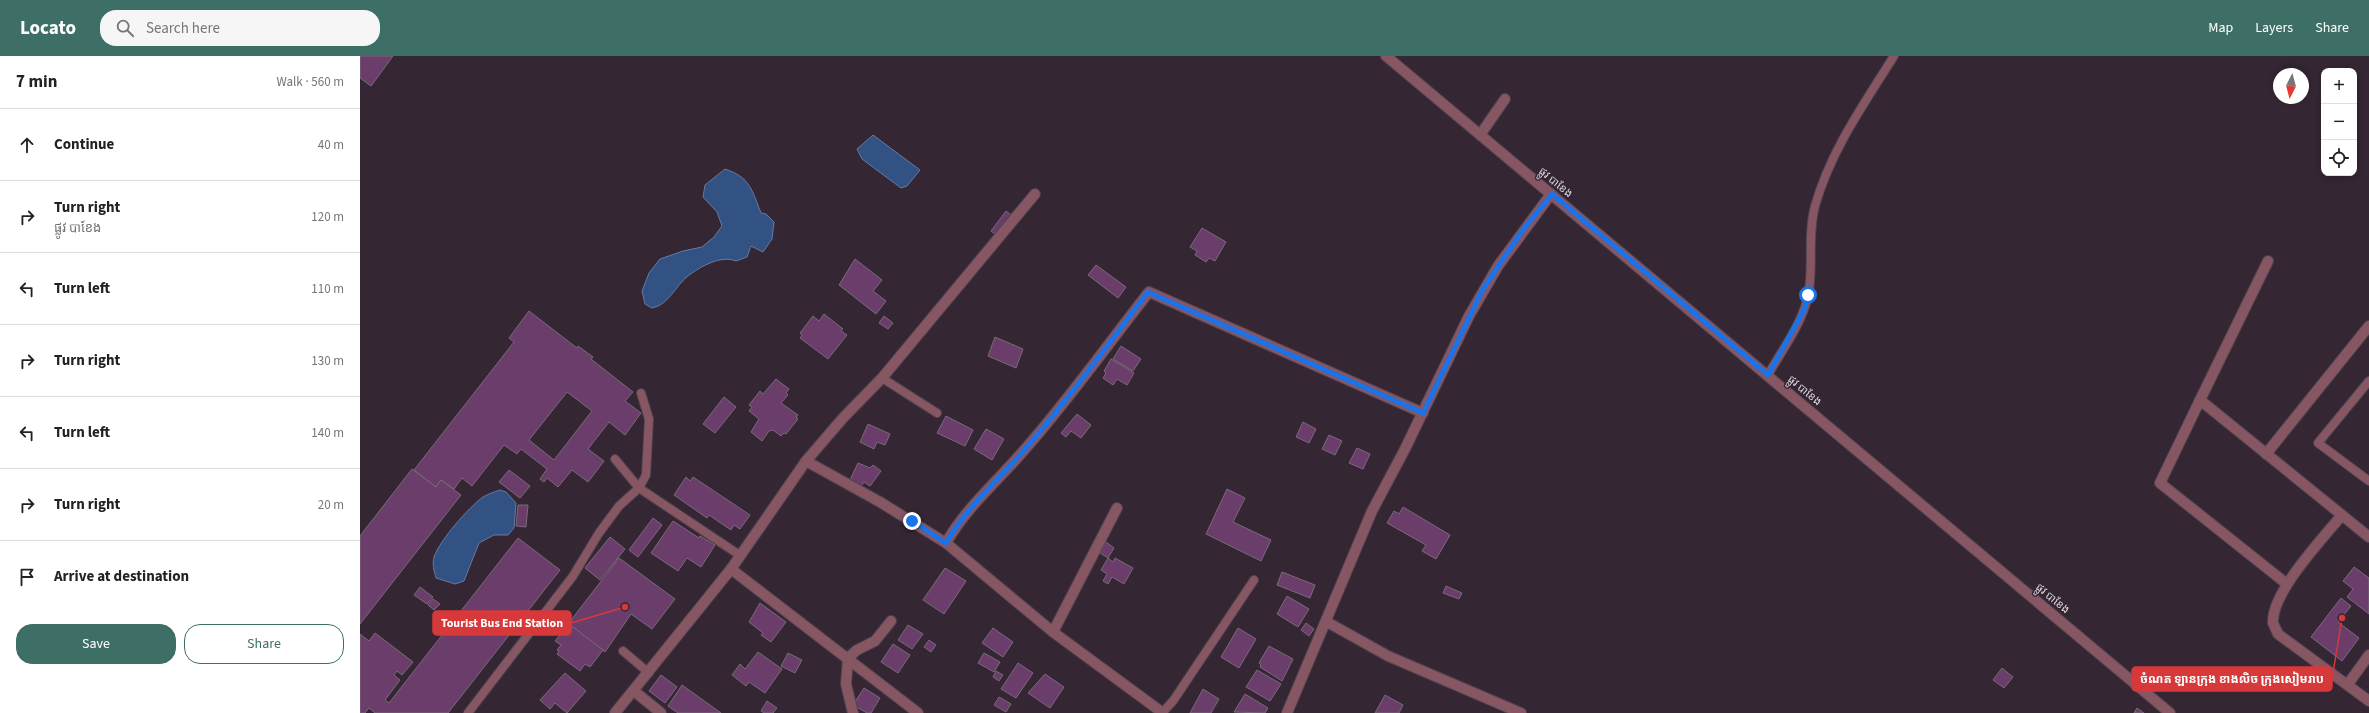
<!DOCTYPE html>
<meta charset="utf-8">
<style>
:root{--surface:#fff;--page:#f6f6f6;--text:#222;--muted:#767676;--line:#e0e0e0;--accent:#3d6f66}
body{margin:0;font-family:"Source Sans 3","Noto Sans Khmer",sans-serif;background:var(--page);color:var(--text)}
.controls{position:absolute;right:12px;top:12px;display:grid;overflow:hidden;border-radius:8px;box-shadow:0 2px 6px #0003}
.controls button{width:36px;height:36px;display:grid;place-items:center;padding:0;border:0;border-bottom:1px solid var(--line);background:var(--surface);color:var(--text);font:20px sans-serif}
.compass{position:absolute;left:1913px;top:12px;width:36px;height:36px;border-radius:50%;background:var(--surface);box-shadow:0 2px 6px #0003;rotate:186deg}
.stop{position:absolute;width:12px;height:12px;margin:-9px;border:3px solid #1a73e8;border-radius:50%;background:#fff}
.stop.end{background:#1a73e8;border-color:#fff;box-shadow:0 1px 4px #0008}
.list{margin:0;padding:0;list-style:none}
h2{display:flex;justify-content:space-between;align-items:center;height:52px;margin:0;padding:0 16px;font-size:17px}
h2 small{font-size:13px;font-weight:400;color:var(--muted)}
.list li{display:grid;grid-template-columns:26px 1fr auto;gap:12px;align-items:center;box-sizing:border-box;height:72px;padding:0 16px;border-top:1px solid var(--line)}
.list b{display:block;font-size:15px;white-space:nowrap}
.list p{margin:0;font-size:13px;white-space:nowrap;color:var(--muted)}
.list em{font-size:13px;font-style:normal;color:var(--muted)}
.actions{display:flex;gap:8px;padding:12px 16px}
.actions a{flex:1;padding:9px 0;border:1px solid var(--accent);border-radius:16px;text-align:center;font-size:14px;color:var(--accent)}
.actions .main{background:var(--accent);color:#fff}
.icon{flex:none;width:22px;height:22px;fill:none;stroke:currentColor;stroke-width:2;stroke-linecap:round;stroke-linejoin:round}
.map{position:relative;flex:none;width:2009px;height:657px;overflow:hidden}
header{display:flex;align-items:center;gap:24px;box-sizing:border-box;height:56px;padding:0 20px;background:var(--accent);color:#fff}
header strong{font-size:19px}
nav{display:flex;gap:22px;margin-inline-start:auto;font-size:14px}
.search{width:280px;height:36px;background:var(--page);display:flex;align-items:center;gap:10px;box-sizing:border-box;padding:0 14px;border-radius:16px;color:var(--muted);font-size:15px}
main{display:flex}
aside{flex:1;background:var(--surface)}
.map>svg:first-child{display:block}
.water{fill:#335284;stroke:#66799f}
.building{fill:#6a3d6a;stroke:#7a6a7a;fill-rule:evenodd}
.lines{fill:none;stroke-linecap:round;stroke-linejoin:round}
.service-casing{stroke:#4f424e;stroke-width:10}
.minor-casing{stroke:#4f424e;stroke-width:12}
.tertiary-casing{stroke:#4f424e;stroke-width:12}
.service{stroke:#875663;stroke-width:8}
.minor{stroke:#875663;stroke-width:10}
.tertiary{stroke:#875663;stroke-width:10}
.route{stroke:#1a73e8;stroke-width:5}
.labels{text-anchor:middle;stroke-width:3;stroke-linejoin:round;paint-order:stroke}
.street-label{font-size:11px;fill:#ded5de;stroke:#342633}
.leader{fill:none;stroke:#d7393a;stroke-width:1.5}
.callout-dot{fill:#d7393a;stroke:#342633;stroke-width:1.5}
.callout{fill:#d7393a;stroke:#d7393a;stroke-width:1.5}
.callout-label{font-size:12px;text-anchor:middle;font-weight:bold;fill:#fff}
</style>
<header>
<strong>Locato</strong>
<div class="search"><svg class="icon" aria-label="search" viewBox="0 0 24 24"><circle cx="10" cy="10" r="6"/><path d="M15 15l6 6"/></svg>Search here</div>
<nav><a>Map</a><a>Layers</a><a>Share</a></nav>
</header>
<main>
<aside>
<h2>7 min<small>Walk · 560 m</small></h2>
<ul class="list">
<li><svg class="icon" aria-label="ahead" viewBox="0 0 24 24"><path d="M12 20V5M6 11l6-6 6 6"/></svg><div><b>Continue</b></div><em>40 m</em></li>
<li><svg class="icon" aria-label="right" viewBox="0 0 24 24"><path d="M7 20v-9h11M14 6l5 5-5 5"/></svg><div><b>Turn right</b><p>ផ្លូវ បាខែង</p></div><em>120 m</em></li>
<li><svg class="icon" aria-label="left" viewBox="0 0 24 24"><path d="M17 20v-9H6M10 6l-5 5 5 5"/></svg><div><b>Turn left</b></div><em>110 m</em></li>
<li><svg class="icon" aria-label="right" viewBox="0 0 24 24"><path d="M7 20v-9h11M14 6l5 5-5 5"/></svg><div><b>Turn right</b></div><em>130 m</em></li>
<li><svg class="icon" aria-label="left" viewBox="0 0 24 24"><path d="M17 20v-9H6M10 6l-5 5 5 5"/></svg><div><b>Turn left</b></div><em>140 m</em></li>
<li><svg class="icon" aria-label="right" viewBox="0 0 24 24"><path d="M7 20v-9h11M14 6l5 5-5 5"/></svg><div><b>Turn right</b></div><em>20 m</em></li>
<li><svg class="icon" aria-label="arrive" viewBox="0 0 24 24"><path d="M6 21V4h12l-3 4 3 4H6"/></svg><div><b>Arrive at destination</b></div></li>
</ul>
<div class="actions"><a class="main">Save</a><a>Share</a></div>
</aside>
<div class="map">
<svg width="2009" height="657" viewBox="0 0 2009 657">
<rect width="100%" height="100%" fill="#342633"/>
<g class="water">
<path d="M513,79L560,114L547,130L541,132L502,103L497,93Z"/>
<path d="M365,113C390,121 392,134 401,157L406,158L414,166L412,183L403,196L391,190L387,201L376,205C361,199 341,210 328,220C315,230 309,249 292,252L285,248L282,235L289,217L300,203L323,195L342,191L354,181L362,170L357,156L343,141L345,129Z"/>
<path d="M140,434L146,436L156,447L154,472L148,479H134L119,487L104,525L95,528L76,522C74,515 72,508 74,501C80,484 108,452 123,441C128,438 134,436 140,434Z"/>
</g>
<g class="building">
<path d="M0,0H33L11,30L0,22Z"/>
<path d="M646,155L651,159L636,179L631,175Z"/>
<path d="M842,172L866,186L855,205L849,202L846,206L835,199L837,195L830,191Z"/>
<path d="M495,203L522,224L513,235L526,245L516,258L479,229Z"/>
<path d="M736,209L766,231L758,242L728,219Z"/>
<path d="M169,255L217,292L218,290L233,301L231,303L273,336L265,345L281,357L265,379L249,366L228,393L244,405L228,426L212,414L198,431L187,422L184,426L180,423L187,413L161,393L157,398L144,389L112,430L102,422L94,433L81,424L76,431L54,414L154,286L149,282ZM207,336L232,355L194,404L169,384Z"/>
<path d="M464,258L483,273L481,275L487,279L468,303L440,282L442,279L440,277L453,260L459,265Z"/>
<path d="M524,260L533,267L528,273L519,267Z"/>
<path d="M635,281L663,293L656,312L628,300Z"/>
<path d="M761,290L781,303L773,315L753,303Z"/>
<path d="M751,303L774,317L767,329L757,323L753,329L743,322L746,317L744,315Z"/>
<path d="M416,323L429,333L426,337L428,339L421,347L438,359L436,362L438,363L426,378L424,377L421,380L413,374L409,375L402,385L391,376L399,363L389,355L392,351L389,349L400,335L403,338Z"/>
<path d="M364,341L376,351L355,377L343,368Z"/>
<path d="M717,358L731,369L721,382L711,375L706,381L701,377Z"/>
<path d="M586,360L613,374L605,390L577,377Z"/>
<path d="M943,366L956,373L949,387L936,381Z"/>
<path d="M508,368L530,378L525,389L517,386L514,393L500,386Z"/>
<path d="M626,373L644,383L632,404L614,393Z"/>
<path d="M969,379L982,385L975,399L962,393Z"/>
<path d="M997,392L1010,398L1003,413L989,407Z"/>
<path d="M498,407L510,412L513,409L521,415L510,430L504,426L501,430L490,424Z"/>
<path d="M52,413L76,431L81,424L101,439L0,568V480Z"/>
<path d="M149,414L170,430L160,442L139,426Z"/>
<path d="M326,421L330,425L333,421L390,459L380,473L374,469L371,474L349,459L347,462L314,439Z"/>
<path d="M867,433L885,442L873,466L911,484L901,505L846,478Z"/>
<path d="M158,449H168L166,471L156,470Z"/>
<path d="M1043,451L1090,479L1076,503L1062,495L1066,489L1027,467L1034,455L1039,458Z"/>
<path d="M293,462L302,469L278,501L269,494Z"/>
<path d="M313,465L339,482L340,480L355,489L341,511L327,502L318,515L291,497Z"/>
<path d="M250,481L265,493L240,524L225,512Z"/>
<path d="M158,482L200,514L88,657H15L9,652L5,657H0V578L9,585L15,577L53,606L42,619L37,615L34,619L40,624L25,644L29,647Z"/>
<path d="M746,486L754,492L748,502L740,497Z"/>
<path d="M259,502L315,543L292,573L271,558L245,596L208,568Z"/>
<path d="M748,502L753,506L755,502L773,512L764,528L752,521L748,528L743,525L747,518L741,514Z"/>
<path d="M1994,511L2009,522V558L1987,541L1993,533L1983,525Z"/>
<path d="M585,512L606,525L584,558L563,544Z"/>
<path d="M922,516L955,529L950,542L917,529Z"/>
<path d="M1086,530L1102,537L1099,543L1083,537Z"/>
<path d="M60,531L73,541L67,548L54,539Z"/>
<path d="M927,540L949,553L938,571L917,558Z"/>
<path d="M1981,542L1991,550L1978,566L1999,582L1982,605L1951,581Z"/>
<path d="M73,543L80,548L74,554L68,549Z"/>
<path d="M400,547L426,566L411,586L401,579L403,577L389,566Z"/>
<path d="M946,567L954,573L949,580L941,574Z"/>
<path d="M548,569L563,578L552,593L538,584Z"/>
<path d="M213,571L243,594L230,611L225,608L220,615L197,598L199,595L197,594L201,589L195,585L205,573L209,576Z"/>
<path d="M633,572L653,586L643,601L622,587Z"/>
<path d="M878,572L896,583L879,612L861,601Z"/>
<path d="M569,584L576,589L571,596L564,591Z"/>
<path d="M533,588L550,599L538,617L521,606Z"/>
<path d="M909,590L933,603L922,625L900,611L901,609L899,607Z"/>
<path d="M398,596L422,613L405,637L389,626L386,630L372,619L380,608L385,613Z"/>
<path d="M428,597L442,604L435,617L421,610Z"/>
<path d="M624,597L640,606L634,616L618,607Z"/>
<path d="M658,607L673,617L656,642L641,633Z"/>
<path d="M1642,612L1653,621L1644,632L1633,624Z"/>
<path d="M897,614L921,628L910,645L886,631Z"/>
<path d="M636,615L643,619L639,625L633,621Z"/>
<path d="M205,617L226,635L207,657L195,647L190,653L180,644Z"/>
<path d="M685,618L704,631L690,652L668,637Z"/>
<path d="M301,619L317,631L305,647L289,635Z"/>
<path d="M322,629L361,657H318L308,650Z"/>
<path d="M504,632L520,642L511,657H507L493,649Z"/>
<path d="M843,633L859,643L851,657H830Z"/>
<path d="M885,638L908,652L905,657L874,656Z"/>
<path d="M1025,639L1043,649L1039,657H1015Z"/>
<path d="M639,641L651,648L646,656L634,649Z"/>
<path d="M407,645L417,652L413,657H404L401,655Z"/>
<path d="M1777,652L1784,657H1774Z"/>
</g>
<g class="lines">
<g class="service-casing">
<g id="service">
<path d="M1408,319C1422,294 1442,268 1448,240C1454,213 1447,180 1455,150C1471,94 1504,48 1534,0"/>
<path d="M522,322L577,357"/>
<path d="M2009,325L1958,387L2009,425"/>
<path d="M255,403L279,432L381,500"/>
<path d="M263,595L289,617"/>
<path d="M108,657L213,520L239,477L259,450L279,432L286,419L289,363L281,337"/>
<path d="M802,657L813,645L894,524"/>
</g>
</g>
<g class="minor-casing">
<g id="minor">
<path d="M1120,79L1145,43"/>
<path d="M1908,205L1840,344L2009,481"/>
<path d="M1840,344L1800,427L1927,528"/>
<path d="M1906,398L2009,270"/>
<path d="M446,405L520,446L586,487L693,576L803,657"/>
<path d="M1982,459C1963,482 1911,537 1913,567C1914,570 1917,575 1918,578L2009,645"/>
<path d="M586,487C607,450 639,424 666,392C710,342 748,288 789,236L1063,357"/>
<path d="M371,513L558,657"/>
<path d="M967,566L1028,600L1161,657"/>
<path d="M693,576L757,452"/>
<path d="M1988,628L2009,599"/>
<path d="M274,635L301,657"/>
<path d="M255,657L371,513L446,405L483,362L522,322L675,138"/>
<path d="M493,657L486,628L488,602L497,594L515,585L531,565"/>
<path d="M927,657L1012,455L1045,393L1109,260L1138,210L1191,138"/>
</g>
</g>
<g class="tertiary-casing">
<path id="tertiary" d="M1026,0L1810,657"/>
</g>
<use href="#service" class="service"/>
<use href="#minor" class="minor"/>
<use href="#tertiary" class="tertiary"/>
</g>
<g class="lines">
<path class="route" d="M552,465L586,487C607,450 639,424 666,392C710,342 748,288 788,236L1063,357L1123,233L1162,175L1192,138L1408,319L1444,254L1448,239"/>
</g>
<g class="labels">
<g class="street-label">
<text transform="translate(1196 126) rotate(40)" y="4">ផ្លូវ បាខែង</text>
<text transform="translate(1445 334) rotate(40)" y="4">ផ្លូវ បាខែង</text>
<text transform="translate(1693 542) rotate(40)" y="4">ផ្លូវ បាខែង</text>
</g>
</g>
<path class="leader" d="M265 551L211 567M1982 562L1972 623"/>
<g class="callout-dot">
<circle cx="265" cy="551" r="4"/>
<circle cx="1982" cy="562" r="4"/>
</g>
<g class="callout">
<rect x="73" y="555" width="138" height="24" rx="4"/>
<rect x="1772" y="611" width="200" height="24" rx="4"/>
</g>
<g class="callout-label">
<text x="142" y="571">Tourist Bus End Station</text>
<text x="1872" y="627">ចំណត ឡានក្រុង ខាងលិច ក្រុងសៀមរាប</text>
</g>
</svg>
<div class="controls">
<button>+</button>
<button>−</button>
<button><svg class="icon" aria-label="locate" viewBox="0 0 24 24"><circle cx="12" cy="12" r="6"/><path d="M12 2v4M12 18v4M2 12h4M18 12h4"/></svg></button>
</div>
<svg class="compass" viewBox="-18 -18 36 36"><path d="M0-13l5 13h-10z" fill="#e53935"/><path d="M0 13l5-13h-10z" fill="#767676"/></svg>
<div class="stop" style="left:1448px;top:239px"></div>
<div class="stop end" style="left:552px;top:465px"></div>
</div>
</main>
